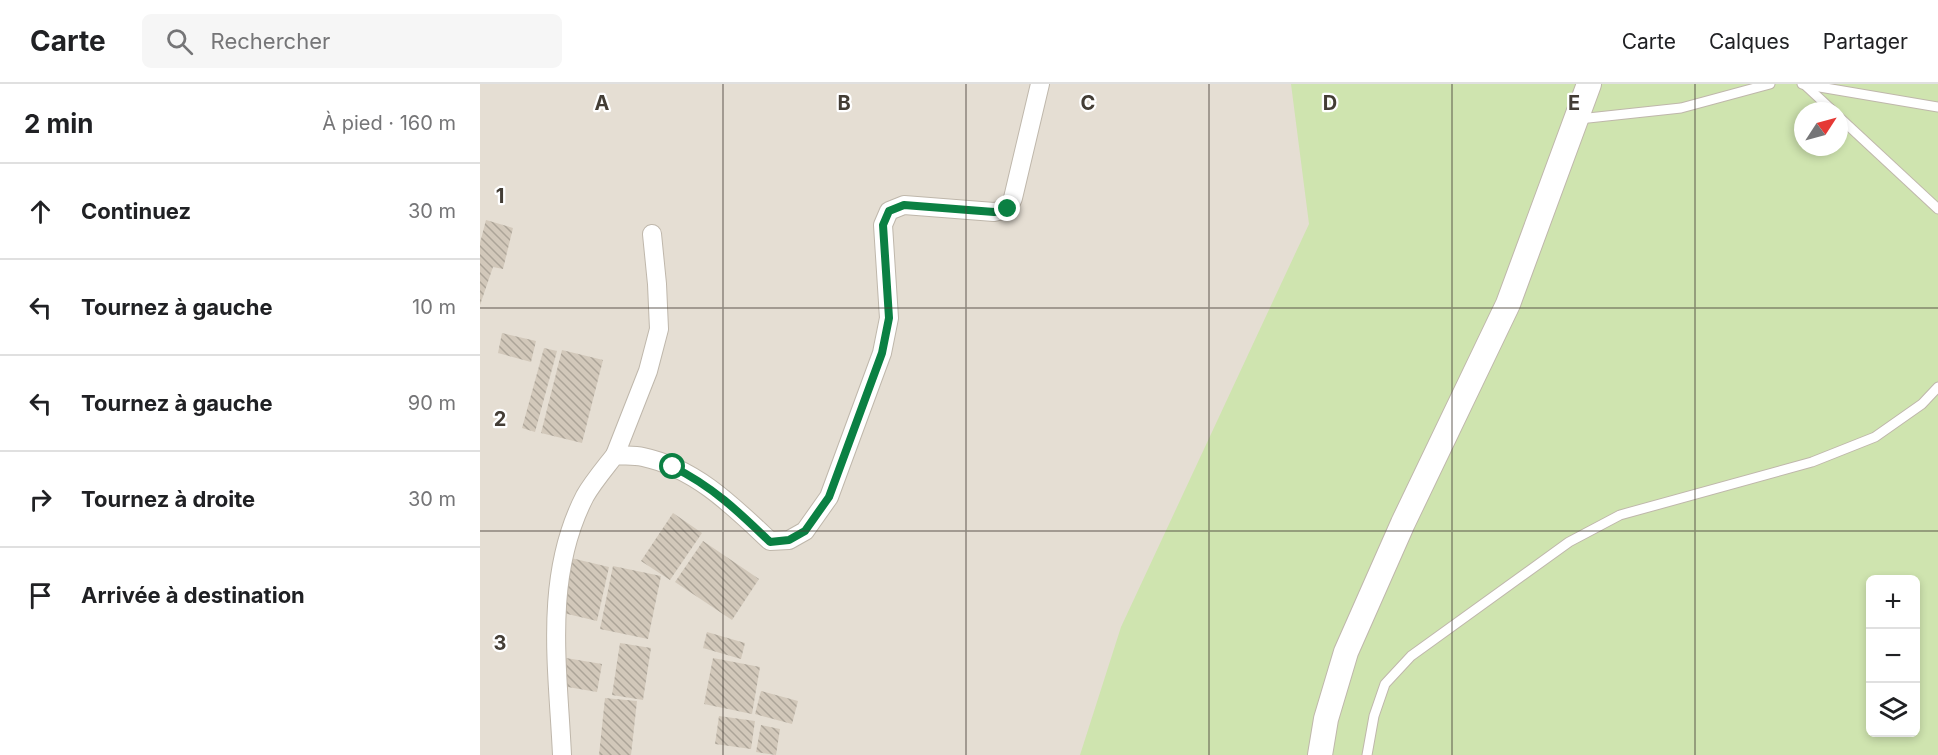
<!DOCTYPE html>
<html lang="fr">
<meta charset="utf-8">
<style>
:root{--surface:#fff;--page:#f6f6f6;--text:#202124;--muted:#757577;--line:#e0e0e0}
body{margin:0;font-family:Inter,sans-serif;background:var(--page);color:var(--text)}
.controls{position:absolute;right:18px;bottom:18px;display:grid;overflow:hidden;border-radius:9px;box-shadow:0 3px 9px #0003}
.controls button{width:54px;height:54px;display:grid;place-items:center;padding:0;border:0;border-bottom:2px solid var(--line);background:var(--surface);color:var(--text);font:30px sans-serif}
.compass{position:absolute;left:1314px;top:18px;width:54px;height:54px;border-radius:50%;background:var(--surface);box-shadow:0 3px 9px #0003;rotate:54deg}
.stop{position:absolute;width:18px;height:18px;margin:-14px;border:4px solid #0b8043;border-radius:50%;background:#fff}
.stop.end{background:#0b8043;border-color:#fff;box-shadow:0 2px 6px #0008}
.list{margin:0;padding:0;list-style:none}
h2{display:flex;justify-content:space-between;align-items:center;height:78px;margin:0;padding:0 24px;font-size:26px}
h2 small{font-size:20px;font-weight:400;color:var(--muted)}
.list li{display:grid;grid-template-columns:39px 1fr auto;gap:18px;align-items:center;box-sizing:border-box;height:96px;padding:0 24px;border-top:2px solid var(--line)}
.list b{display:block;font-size:22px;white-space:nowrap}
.list em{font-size:20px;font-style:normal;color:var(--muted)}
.icon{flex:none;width:33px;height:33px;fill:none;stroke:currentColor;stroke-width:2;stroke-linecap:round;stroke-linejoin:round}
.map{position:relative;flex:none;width:1458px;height:671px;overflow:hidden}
header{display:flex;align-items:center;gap:36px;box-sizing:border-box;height:84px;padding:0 30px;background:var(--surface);border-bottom:2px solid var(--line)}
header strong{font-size:28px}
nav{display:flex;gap:33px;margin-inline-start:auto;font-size:21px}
.search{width:420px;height:54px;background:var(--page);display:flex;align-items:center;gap:15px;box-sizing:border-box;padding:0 21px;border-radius:9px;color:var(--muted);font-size:22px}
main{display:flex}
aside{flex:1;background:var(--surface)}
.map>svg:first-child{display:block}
.residential{fill:#e5ded3;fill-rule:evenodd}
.grass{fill:#cfe4af;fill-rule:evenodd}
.building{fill:url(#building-back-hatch)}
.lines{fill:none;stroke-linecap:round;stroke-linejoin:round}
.service-casing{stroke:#bfb7ab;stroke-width:11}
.minor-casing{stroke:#bfb7ab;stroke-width:20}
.tertiary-casing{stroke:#bfb7ab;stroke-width:26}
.service{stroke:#fff;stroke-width:9}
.minor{stroke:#fff;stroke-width:18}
.tertiary{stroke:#fff;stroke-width:24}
.route{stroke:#0b8043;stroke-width:8}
.grid{fill:none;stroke:#433d35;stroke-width:1.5;stroke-opacity:0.55}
.grid-label{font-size:20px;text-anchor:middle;font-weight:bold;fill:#433d35;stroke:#fff;stroke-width:4.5;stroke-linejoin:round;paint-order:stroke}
</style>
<header>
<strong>Carte</strong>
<div class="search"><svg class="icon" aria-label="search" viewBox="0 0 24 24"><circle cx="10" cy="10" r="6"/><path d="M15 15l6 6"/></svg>Rechercher</div>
<nav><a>Carte</a><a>Calques</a><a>Partager</a></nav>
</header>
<main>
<aside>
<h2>2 min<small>À pied · 160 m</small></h2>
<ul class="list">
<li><svg class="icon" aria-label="ahead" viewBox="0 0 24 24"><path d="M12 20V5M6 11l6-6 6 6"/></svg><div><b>Continuez</b></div><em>30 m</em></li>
<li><svg class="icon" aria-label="left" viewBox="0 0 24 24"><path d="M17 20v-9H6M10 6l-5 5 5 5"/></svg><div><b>Tournez à gauche</b></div><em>10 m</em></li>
<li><svg class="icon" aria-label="left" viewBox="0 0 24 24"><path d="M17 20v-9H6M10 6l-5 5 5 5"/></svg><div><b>Tournez à gauche</b></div><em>90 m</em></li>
<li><svg class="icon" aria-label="right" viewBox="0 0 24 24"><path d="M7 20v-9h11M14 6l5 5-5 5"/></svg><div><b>Tournez à droite</b></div><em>30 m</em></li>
<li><svg class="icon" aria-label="arrive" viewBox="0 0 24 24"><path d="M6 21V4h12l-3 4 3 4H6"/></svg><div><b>Arrivée à destination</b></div></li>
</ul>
</aside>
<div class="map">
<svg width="1458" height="671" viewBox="0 0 1458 671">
<defs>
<pattern id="building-back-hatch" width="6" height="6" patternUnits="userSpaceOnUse" patternTransform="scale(1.5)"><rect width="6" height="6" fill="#d2c8ba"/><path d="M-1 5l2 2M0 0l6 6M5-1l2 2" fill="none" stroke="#aca498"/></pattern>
</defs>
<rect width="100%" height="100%" fill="#f1ede4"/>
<path class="residential" d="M0,0H1458V671H0ZM1323,27H1359V63H1323ZM1390,496H1436V648H1390Z"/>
<path class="grass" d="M811,0H1458V671H600L641,543L829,140ZM1323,27H1359V63H1323ZM1390,496H1436V648H1390Z"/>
<g class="building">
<path d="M6,136L33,144L23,185L13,183L0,221V159Z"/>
<path d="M22,249L56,257L51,278L18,269Z"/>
<path d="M64,264L77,267L55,348L42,344Z"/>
<path d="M82,266L123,276L102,359L61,349Z"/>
<path d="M193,429L222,449L190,496L161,477Z"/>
<path d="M223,457L279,495L252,536L195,498Z"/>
<path d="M91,474L129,483L117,537L79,528Z"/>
<path d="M133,482L181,492L168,555L120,545Z"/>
<path d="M227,548L265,559L261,575L223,564Z"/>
<path d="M140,559L171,564L163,616L132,611Z"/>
<path d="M86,574L122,580L117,608L82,602Z"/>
<path d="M233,574L280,583L272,630L224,620Z"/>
<path d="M281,607L318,617L312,640L275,630Z"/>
<path d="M125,614L157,617L151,671H119Z"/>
<path d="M239,632L275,637L271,665L235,660Z"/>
<path d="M281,641L300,645L296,671L276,668Z"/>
</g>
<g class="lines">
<g class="service-casing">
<g id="service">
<path d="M1322,0L1458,23"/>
<path d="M1324,0L1353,27"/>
<path d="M1359,33L1458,125"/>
<path d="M1099,35L1201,24L1290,0"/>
<path d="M887,671L894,632L905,600L931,572L1089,458L1140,431L1332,378L1395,353L1442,320L1458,303"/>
</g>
</g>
<g class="minor-casing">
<g id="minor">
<path d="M135,371L168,287L179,245L177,200L172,150"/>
<path d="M82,671C78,584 63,493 105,412C113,398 125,384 135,371C144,372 154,371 163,373C215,384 253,422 290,457L309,456L325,447L349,413L402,269L409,234L403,141L409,127L424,121L514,128L528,125L533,114L560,0"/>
</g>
</g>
<g class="tertiary-casing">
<path id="tertiary" d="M840,671L846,635L866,568L923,439L1028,220L1109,0"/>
</g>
<use href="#service" class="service"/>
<use href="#minor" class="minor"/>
<use href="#tertiary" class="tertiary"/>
</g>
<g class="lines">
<path class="route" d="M193,383C232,402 259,428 290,458L309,456L325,447L349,413L402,269L409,234L403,141L409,127L424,121L514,128L528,125"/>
</g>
<path class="grid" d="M243,0V671M486,0V671M729,0V671M972,0V671M1215,0V671M0,224H1458M0,447H1458"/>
<g class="grid-label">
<text x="122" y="26">A</text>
<text x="364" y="26">B</text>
<text x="608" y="26">C</text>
<text x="850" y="26">D</text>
<text x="1094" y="26">E</text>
<text x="20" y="119">1</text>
<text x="20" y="342">2</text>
<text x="20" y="566">3</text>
</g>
</svg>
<div class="controls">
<button>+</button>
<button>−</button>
<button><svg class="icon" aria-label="layers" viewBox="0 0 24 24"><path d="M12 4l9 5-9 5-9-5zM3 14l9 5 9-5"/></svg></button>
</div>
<svg class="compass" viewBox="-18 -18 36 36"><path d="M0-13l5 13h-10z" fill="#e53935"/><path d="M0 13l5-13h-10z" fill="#757577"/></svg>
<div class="stop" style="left:193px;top:383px"></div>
<div class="stop end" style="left:528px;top:125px"></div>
</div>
</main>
